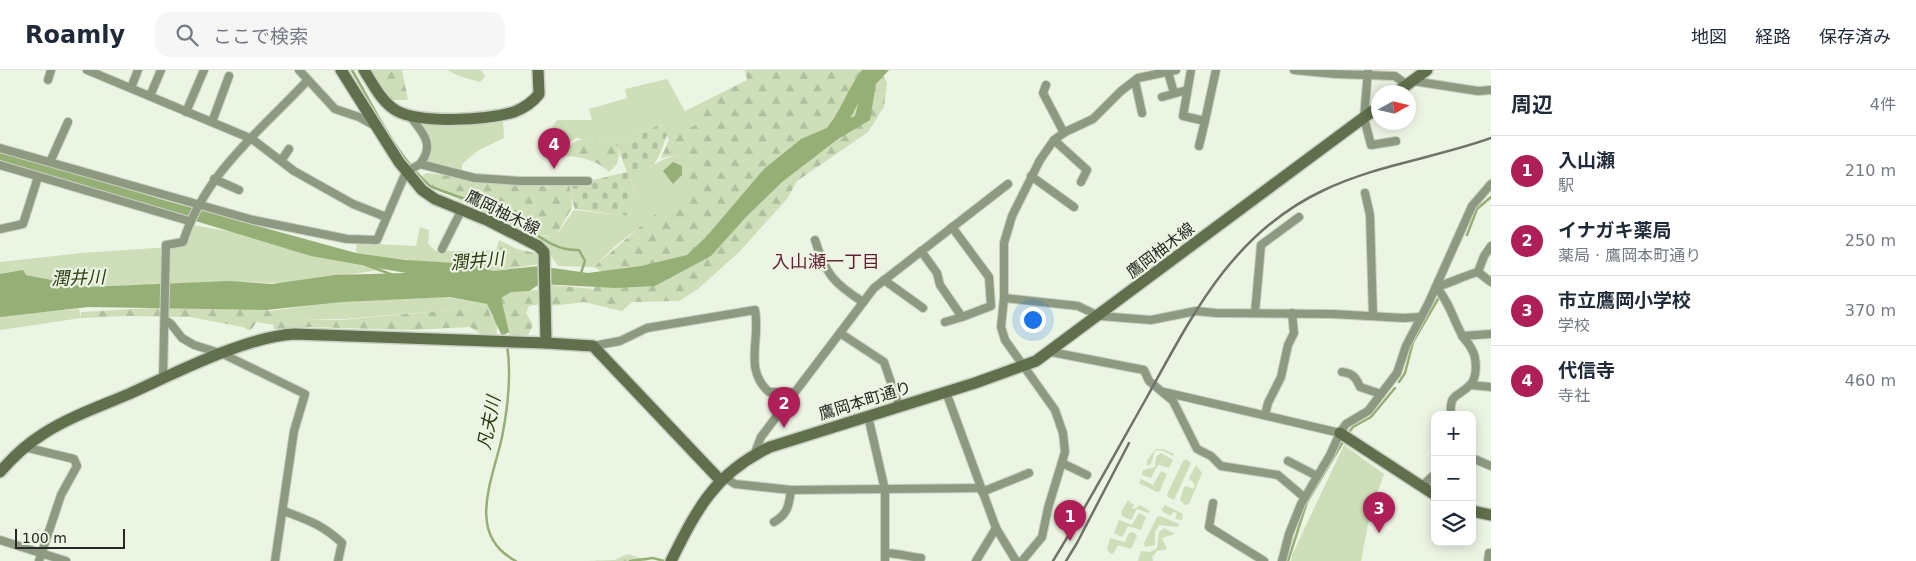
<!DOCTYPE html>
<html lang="ja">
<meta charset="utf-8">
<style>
:root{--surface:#fff;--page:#f6f6f7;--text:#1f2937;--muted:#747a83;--line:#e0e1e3;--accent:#ae1f57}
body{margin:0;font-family:"DejaVu Sans","Noto Sans JP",sans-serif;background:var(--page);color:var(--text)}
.controls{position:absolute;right:15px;bottom:15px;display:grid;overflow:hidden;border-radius:10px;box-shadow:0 2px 12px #0003}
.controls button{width:45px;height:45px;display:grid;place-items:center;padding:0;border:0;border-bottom:1px solid var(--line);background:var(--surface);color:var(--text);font:25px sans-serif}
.compass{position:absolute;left:1371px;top:15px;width:45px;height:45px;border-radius:50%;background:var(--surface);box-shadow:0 2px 12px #0003;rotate:82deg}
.scale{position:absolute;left:15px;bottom:12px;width:110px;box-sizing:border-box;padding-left:5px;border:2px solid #272a24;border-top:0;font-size:14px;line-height:18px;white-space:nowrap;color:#272a24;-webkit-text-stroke:4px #ecf4e3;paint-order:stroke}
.you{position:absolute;left:1032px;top:249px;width:18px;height:18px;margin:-12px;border:4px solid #fff;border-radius:50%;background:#1a73e8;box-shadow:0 0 0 8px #1a73e833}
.badge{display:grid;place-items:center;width:32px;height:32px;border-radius:50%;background:var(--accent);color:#fff;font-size:16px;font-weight:700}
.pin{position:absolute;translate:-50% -41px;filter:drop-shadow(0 1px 2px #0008)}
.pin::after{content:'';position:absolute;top:26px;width:18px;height:15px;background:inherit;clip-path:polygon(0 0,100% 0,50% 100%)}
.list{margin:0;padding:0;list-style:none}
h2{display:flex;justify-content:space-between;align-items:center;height:65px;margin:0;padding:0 20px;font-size:21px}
h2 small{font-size:16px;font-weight:400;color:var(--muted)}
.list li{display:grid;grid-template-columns:32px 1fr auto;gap:15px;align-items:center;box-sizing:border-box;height:70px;padding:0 20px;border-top:1px solid var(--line)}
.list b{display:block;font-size:19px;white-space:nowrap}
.list p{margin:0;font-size:16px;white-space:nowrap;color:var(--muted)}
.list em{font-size:16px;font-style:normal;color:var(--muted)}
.icon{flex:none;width:28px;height:28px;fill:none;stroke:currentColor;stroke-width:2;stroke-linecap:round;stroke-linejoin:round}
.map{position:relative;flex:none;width:1491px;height:491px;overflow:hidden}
header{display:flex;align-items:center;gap:30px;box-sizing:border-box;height:70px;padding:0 25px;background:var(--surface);border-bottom:1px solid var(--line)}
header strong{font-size:24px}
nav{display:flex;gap:28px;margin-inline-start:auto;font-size:18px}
.search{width:350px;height:45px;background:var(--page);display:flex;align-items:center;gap:12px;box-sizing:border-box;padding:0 18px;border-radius:15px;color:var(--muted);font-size:19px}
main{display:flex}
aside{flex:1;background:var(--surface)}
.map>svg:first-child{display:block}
.grass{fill:#cddeb9}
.forest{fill:url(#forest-firs)}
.cemetery{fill:url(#cemetery-stones)}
.water{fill:#96af76}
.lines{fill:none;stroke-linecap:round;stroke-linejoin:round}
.stream{stroke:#96af76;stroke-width:2.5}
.river{stroke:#96af76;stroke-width:14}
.street-casing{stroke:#c9d0c1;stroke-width:10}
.secondary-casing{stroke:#c9d0c1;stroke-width:14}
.street{stroke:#8e9981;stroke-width:8}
.secondary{stroke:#606f4c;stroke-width:11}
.rail{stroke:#6f746a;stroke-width:2.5}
.labels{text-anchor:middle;stroke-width:4.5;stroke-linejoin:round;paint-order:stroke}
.street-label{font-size:16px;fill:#272a24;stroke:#ecf4e3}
.water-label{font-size:18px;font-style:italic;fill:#2b3b11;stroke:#ecf4e3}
.neighbourhood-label{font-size:18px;fill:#631f35;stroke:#ecf4e3}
</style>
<header>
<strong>Roamly</strong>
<div class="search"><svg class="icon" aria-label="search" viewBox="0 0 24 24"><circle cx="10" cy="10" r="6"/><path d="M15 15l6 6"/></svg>ここで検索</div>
<nav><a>地図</a><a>経路</a><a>保存済み</a></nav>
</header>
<main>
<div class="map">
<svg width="1491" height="491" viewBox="0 0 1491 491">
<defs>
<pattern id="forest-firs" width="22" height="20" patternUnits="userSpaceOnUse" patternTransform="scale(1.25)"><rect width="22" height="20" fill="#cddeb9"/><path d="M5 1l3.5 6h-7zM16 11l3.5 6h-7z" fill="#b0bf9f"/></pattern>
<pattern id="cemetery-stones" width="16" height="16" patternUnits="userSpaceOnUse" patternTransform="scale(1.25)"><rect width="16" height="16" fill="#cddeb9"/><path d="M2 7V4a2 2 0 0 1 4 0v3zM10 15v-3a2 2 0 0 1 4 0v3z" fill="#b0bf9f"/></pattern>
</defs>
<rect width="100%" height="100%" fill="#ecf4e3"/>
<g class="grass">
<path d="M447,0H481L485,7L480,12L459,6Z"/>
<path d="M667,9L685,41L698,54L669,70L661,54L616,74L576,68L559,82L556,69L550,60L557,50H592L589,39L627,28L625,19Z"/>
<path d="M417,51L450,55L503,51L504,68L479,80L462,94V105L424,95L429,79Z"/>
<path d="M678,85L690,100L683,124L615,176L594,197L558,196L547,180L523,164L555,167L574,140L630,146L634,123L631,107C647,99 660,89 678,85Z"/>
<path d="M193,155L244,164L393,198L293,213L223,212L91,217L26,205H0V192L82,183L185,176Z"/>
<path d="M420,157L429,160L428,174L436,181H480L473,194L417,191L356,183L357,173L416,176Z"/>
<path d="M445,227L487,234L472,238L345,249H300L269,241L340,232Z"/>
<path d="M79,239L81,248L0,260V246Z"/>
<path d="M1344,375L1384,404L1370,444L1361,491H1291L1292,485Z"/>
<path d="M1156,379H1163L1174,384L1173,386L1161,380L1155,381L1151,394L1147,396V390Z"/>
<path d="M1161,383L1173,390L1169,398L1158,395L1151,408L1142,405L1143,400L1155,397L1156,387Z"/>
<path d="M1186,389L1191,393L1174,430L1168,427L1167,424L1183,391Z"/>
<path d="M1196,395L1202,403L1189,434L1185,435L1180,430L1184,417L1187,416L1193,419L1195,415L1189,408Z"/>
<path d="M1161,401L1167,404L1160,421L1157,422L1139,413L1141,409L1153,415Z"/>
<path d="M1128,430L1134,435L1132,438L1134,439L1140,435L1150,441L1148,443L1137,439L1131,450L1122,446L1121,442Z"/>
<path d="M1165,435L1183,444L1182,450L1175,449L1177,443L1173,442L1171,446L1163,442L1162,439Z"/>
<path d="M1139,443L1146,447L1141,460L1128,456L1122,467L1114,463L1119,450L1132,455Z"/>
<path d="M1160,446L1179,454L1178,457L1159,455L1155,462V475L1145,477L1144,473L1157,447Z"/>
<path d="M1164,458L1175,464L1162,468L1167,479L1157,481L1152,487L1153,491H1138L1141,481L1150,482L1157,478L1159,462Z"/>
<path d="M1134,462L1137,466L1131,479L1118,475L1113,484H1111L1107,479L1110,468L1125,472L1129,463Z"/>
</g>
<g class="forest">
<path d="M362,0H402L408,30H393Z"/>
<path d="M745,0H880L887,13L884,37L868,62L797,111L787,129L739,182L698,219L679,231L632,232L622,241L584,232L551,236L552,215L593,219L605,204L594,197L649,149L683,124L689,100L678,85L661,88L669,70L697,54L685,41L747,10Z"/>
<path d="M583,69L616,74L619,85L617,94L609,102C598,90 577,85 561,86L562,81L574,72Z"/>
<path d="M427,103L526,116L535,114L570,115L572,138L555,167L525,162L435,118L420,107Z"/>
<path d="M499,170L517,179L540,184L541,194L493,201L473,194L480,181L496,180Z"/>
<path d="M539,220L541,234L529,236L526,243L533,255L528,265L510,267L501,240V228L508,221Z"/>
<path d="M487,234L491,246L498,252L496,266L482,265L470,257L410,260L310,257L273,259L274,255L257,252L250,261L243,257L190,247L126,246L81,248V242L185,236L266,240L300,249L342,250L471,238Z"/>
<path d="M628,484L649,491H588L614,490Z"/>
</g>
<path class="cemetery" d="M661,54L667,65C658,89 657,98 631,107L634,126L630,146L575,139L571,127L570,115L592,114L593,110L627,102L616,74Z"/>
<g class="water">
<path d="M867,0H889L876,14L870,50L838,69L782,112L745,148L711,186L655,216L616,218L540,214L529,221L511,222L501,228L509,262L502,266L487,234L449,227L343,232L266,240L89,237L0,247V204L23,200L26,205L88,217L229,211L272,214L335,205L406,203L311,186L139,134L108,128L0,90V80L160,129L356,183L406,190L473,194L493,201L539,196L588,203L641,196L687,185L706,167L764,99L801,69L855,46Z"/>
<path d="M673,92L682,96V105L673,114L663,101Z"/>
</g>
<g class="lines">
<g class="stream">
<path d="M352,0C375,39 396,86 430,116C455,127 483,133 507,145C533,158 548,181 579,180L585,191L581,203"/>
<path d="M1467,165L1477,139L1491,127"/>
<path d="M366,195L393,205"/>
<path d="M507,275C512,306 508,337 502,367C493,409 465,465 516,491"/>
<path d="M1399,312L1405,303L1413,272L1438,229"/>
<path d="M1347,365L1353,357L1371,347L1395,318"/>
<path d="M630,491L653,488L664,491"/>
<path d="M1288,491L1307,432L1344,370"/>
</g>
<path class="river" d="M830,65C848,46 853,20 871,0"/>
<g class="street-casing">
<g id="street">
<path d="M87,0L252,69L294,101L353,134L386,147"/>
<path d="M299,0L335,39L359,47L375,56"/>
<path d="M1191,0L1183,46L1205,51L1199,76"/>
<path d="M1294,0L1335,4L1395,6L1407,15"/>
<path d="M1368,0L1364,48L1371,75L1396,71"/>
<path d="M1168,2L1174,23"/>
<path d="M48,10L51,0"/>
<path d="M1135,11L1142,43"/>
<path d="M1413,11L1478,21L1491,20"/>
<path d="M1046,15L1043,23L1064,63"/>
<path d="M131,18L138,0"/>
<path d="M150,26L161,0"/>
<path d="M1162,27L1187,20"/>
<path d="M186,42L204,0"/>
<path d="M409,45C422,62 436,74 420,94"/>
<path d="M1205,51L1216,0"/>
<path d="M212,52L229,6"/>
<path d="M1054,70L1087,100L1081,112"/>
<path d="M0,78L253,150L347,169L377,170L406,102L420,94L475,108L521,111H588"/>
<path d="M281,91L289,79"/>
<path d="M50,92L68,52"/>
<path d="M0,95L189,151"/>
<path d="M1031,106L1074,137"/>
<path d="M214,109L239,120"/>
<path d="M1365,123L1370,145L1373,246"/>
<path d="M0,159L23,154L38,107"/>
<path d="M815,170C826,204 833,213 863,232"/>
<path d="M442,179L462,139"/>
<path d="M921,181L937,203L940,215L962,247L991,236L989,207L952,157"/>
<path d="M1478,202L1491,212"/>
<path d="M884,210L923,238"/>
<path d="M1004,228L1078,236L1099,246L1151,250L1196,241L1216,243L1333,244L1403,248L1421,247"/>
<path d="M1255,243L1261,175L1299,147"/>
<path d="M165,250L171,254L182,268L194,275L223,284L305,324L294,361L275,491"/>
<path d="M945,252L962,247"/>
<path d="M840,263L884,292L899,336"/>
<path d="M1462,266L1491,264"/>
<path d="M593,276L620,271L647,258L755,240C761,270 743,299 769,322H794"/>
<path d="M1051,282L1144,300L1149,311L1173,331L1197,379L1211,386L1221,396L1278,405L1305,428"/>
<path d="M1342,302C1352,303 1356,307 1360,317L1381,324"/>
<path d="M163,309L166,175L183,172C205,103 259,62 307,11"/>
<path d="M1471,315L1491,317"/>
<path d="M946,322L996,458L1016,491"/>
<path d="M1164,322L1340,363"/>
<path d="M1265,345L1268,333L1281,307L1288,275L1294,263L1292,243"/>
<path d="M1451,345C1449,322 1458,328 1470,315C1478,307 1477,287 1471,278C1469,273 1464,270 1462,265C1453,249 1449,231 1436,217C1451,213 1463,206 1478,202L1484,186L1491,176"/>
<path d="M868,346L885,420V491"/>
<path d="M24,377L74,389L77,396L61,425L39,491"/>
<path d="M754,385L761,367L874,218L1008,114"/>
<path d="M1472,388L1491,396"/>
<path d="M1288,391L1317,406"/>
<path d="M1062,393L1087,405"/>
<path d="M724,407L735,414L791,420L981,418"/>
<path d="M1421,417L1435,404"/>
<path d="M982,422L1029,403"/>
<path d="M1213,433L1209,457L1264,491"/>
<path d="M284,441C308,450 323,455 342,473L338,491"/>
<path d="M774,452C788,444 789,435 791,420"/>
<path d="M0,470L66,491"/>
<path d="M885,483C898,483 909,487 921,488"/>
<path d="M976,491L996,458"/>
<path d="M1022,491L1042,467L1048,438L1065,382L1063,363L1055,340L1005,270L1001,257L1004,228V173L1012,146L1040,90L1054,70L1065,62L1093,49L1121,21L1138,8L1176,0"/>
<path d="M1282,491L1289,464L1301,434L1330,385L1340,363L1346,354L1368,341L1397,303L1406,276L1429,232L1472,136L1491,114"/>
<path d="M1488,491L1489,483H1491"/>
</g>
</g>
<g class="secondary-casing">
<g id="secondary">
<path d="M341,0L399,92L422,120L435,129L489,151L538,176L544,182L546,273L593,276L720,410"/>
<path d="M364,0C373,14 382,33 397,41C422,54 487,50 514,42C524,38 532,33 539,24L538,0"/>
<path d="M1397,22L1427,0"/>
<path d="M1340,363L1435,425"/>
<path d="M0,402C12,388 27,374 43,364C69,347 101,336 129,324C175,303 245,267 294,264L546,273"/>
<path d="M1472,441L1491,445"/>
<path d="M671,491C697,439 715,403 770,377L975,313L1036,291L1378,37"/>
</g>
</g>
<use href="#street" class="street"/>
<use href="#secondary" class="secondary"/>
<g class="rail">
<path d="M1053,491C1086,437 1116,382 1147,327C1193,244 1232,164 1322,121C1375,95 1436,88 1491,68"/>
<path d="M1066,491L1077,473L1129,373"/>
</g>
</g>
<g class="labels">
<g class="street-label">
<text transform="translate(503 142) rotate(26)" y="6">鷹岡柚木線</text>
<text transform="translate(1160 180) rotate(-37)" y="6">鷹岡柚木線</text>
<text transform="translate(865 330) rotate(-17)" y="6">鷹岡本町通り</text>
</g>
<g class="water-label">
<text transform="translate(477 191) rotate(-5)" y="6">潤井川</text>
<text transform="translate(78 208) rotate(-2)" y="6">潤井川</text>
<text transform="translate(489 353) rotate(-79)" y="6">凡夫川</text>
</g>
<g class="neighbourhood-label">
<text x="826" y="198">入山瀬一丁目</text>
</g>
</g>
</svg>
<div class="controls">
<button>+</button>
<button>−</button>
<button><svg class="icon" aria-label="layers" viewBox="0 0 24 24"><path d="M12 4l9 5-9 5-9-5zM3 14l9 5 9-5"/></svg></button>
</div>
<svg class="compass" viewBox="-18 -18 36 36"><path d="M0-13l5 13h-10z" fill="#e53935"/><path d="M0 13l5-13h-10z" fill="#747a83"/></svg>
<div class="scale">100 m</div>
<div class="you"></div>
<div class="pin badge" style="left:1070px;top:471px">1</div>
<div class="pin badge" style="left:784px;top:358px">2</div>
<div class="pin badge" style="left:1379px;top:463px">3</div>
<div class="pin badge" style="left:554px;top:99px">4</div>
</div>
<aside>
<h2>周辺<small>4件</small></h2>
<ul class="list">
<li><span class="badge">1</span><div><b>入山瀬</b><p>駅</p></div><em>210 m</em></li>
<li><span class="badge">2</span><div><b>イナガキ薬局</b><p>薬局 · 鷹岡本町通り</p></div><em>250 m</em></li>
<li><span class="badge">3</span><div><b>市立鷹岡小学校</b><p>学校</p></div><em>370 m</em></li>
<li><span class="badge">4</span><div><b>代信寺</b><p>寺社</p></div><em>460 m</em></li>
</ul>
</aside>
</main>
